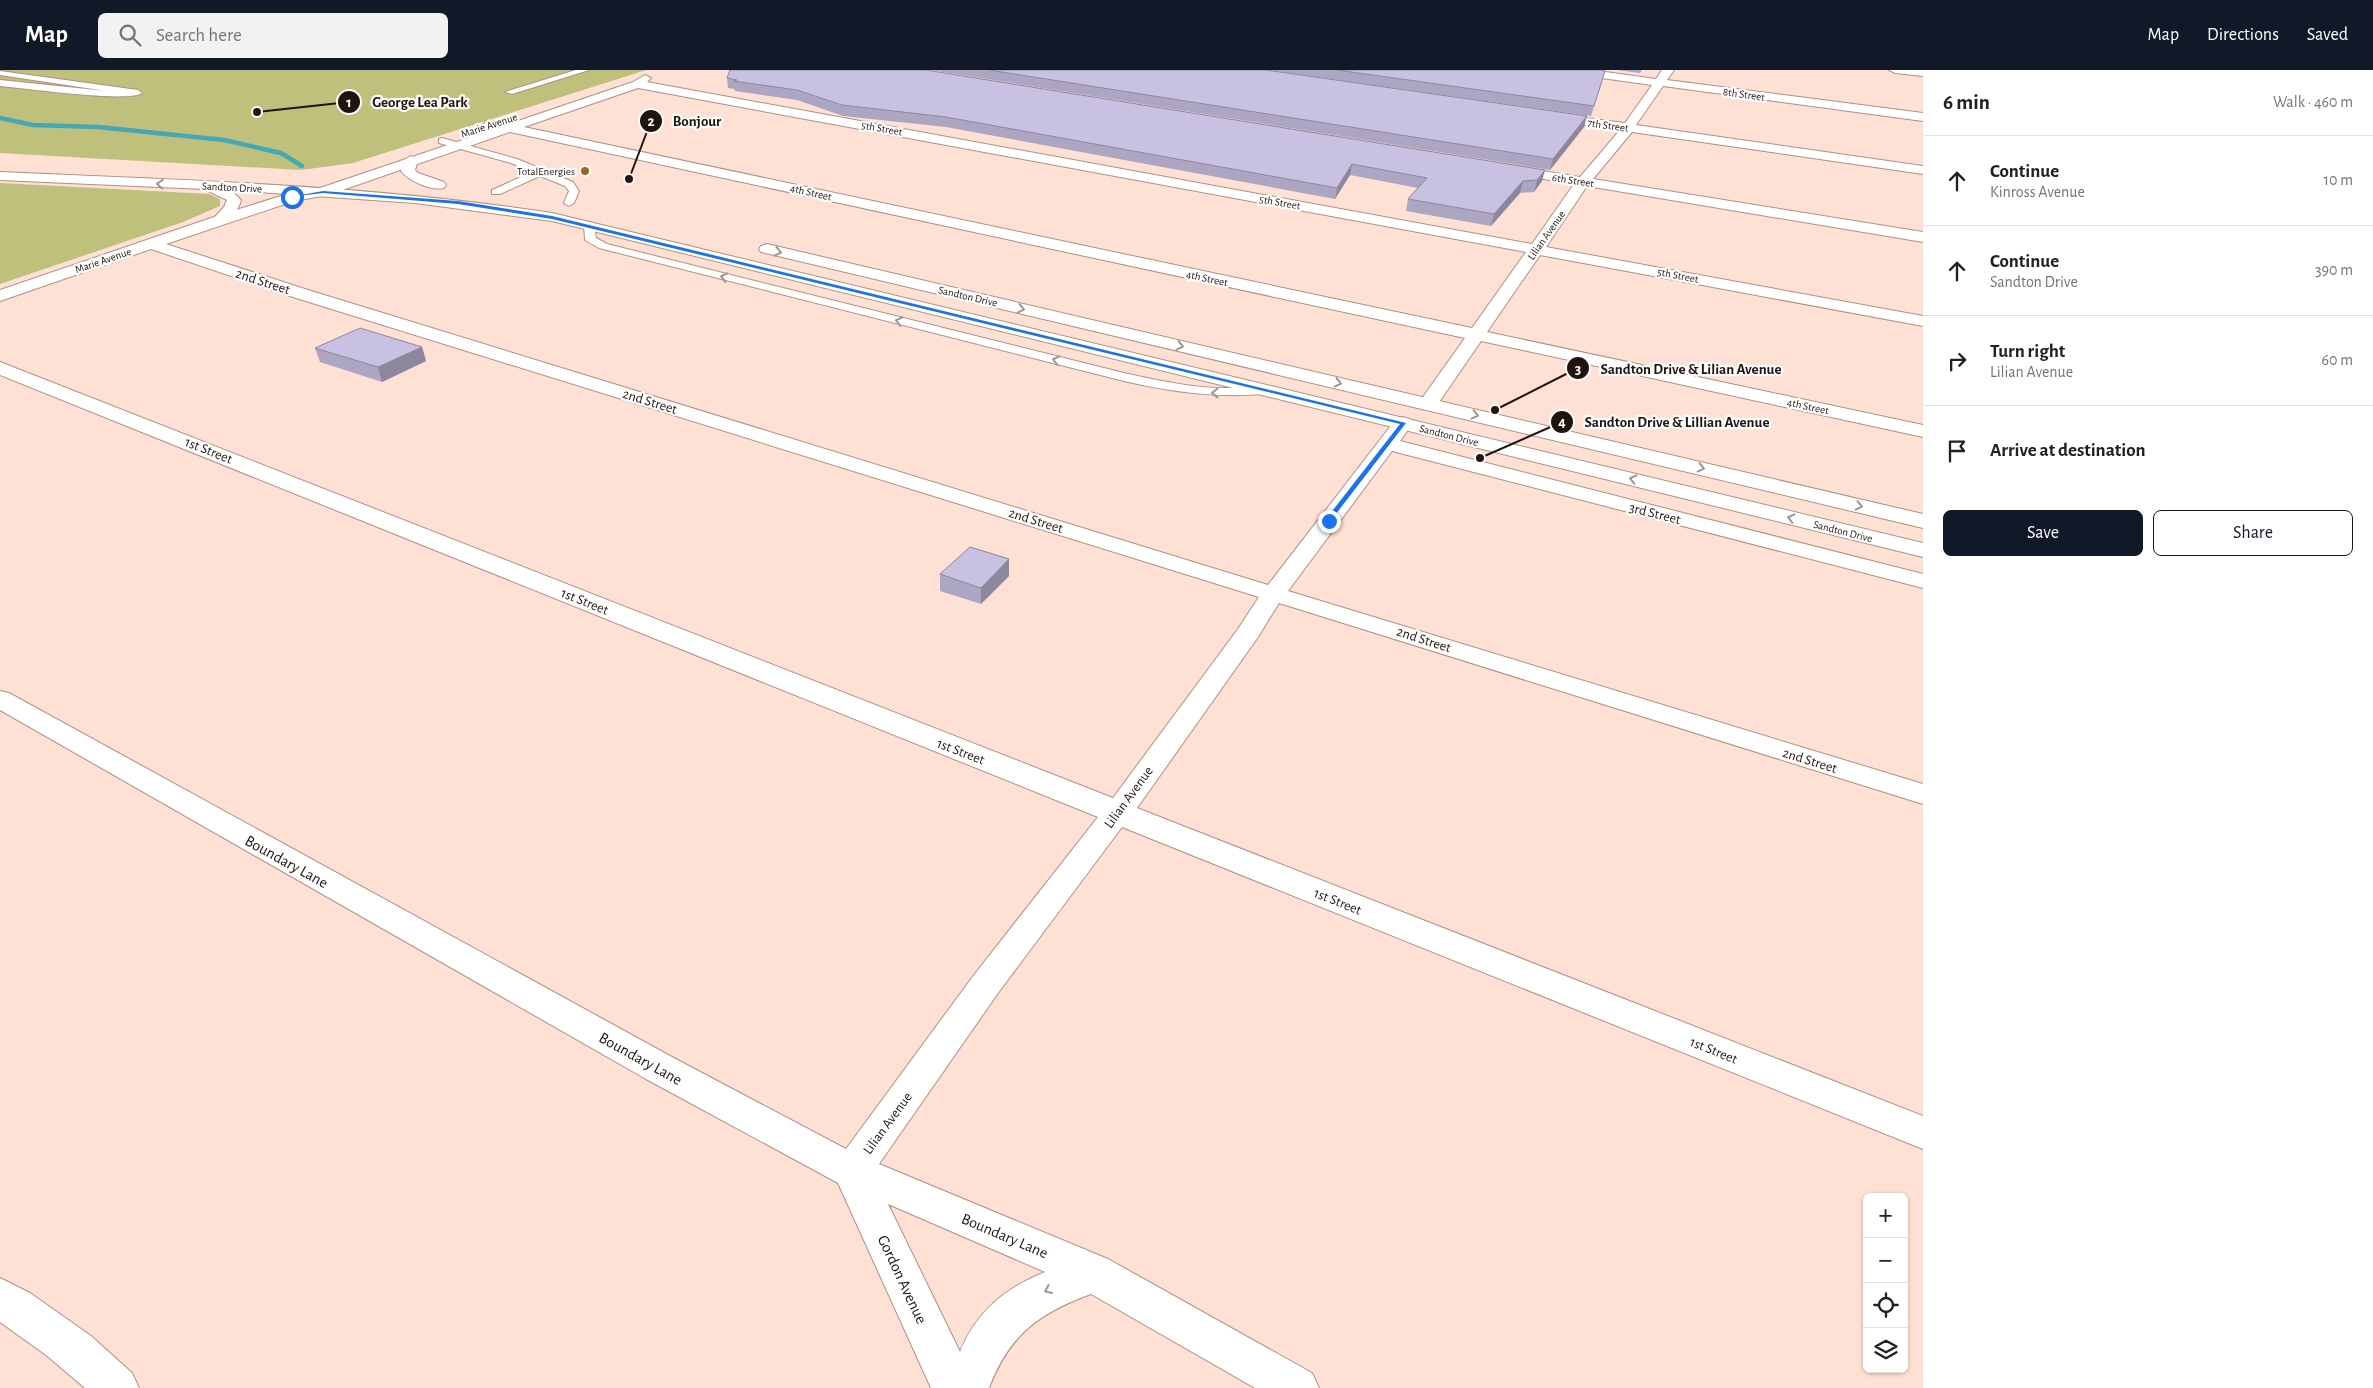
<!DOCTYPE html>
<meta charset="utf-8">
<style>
:root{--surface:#fff;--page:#f2f2f2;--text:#202124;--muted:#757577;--line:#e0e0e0;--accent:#111827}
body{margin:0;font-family:"Alegreya Sans",sans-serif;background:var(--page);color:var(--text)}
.controls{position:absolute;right:15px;bottom:15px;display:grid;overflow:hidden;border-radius:8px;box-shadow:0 1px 4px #0004}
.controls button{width:45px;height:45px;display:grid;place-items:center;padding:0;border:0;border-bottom:1px solid var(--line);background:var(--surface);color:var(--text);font:25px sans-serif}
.stop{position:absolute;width:15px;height:15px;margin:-11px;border:4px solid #1a73e8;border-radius:50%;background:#fff}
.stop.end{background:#1a73e8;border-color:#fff;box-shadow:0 1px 5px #0008}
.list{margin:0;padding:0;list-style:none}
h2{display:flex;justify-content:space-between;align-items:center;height:65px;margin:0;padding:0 20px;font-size:21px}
h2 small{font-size:16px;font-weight:400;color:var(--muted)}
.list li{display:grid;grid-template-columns:32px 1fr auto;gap:15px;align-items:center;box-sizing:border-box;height:90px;padding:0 20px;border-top:1px solid var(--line)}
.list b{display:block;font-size:19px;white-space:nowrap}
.list p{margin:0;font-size:16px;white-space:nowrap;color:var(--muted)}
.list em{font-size:16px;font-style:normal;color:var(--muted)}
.actions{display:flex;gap:10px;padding:15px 20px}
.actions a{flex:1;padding:11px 0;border:1px solid var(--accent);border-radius:8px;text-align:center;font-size:18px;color:var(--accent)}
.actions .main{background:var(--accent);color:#fff}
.icon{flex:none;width:28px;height:28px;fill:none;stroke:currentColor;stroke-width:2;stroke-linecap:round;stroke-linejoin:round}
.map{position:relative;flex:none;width:1923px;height:1318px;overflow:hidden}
header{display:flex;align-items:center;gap:30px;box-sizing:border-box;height:70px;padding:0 25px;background:var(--accent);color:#fff}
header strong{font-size:24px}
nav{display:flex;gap:28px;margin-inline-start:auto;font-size:18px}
.search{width:350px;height:45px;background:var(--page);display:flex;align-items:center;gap:12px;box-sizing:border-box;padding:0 18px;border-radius:8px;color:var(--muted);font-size:19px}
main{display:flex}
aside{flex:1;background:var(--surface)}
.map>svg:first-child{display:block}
.green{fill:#bec07b}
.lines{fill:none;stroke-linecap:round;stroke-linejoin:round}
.stream{stroke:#45a8b5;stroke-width:4.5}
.service-casing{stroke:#b28f81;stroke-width:2}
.minor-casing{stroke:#b28f81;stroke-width:2}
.secondary-casing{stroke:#b28f81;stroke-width:2}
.service{fill:#fff;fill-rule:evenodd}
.minor{fill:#fff;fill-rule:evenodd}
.secondary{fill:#fff;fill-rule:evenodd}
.wall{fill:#ada6c2}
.shaded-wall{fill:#8d879e}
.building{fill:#c9c1e2;stroke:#8d879e}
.oneway{stroke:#9b9593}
.route{fill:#1a73e8}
.poi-dot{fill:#9a671d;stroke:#fff;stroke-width:2}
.labels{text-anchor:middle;stroke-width:4.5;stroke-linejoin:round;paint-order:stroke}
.far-street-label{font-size:11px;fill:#21140f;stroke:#fff}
.far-poi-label{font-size:11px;fill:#21140f;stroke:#fff;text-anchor:end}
.street-label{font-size:14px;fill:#21140f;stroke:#fff}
.near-street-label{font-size:16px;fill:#21140f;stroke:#fff}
.leader{fill:none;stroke:#21140f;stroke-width:2}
.callout-dot{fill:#21140f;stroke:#fff;stroke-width:2}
.mark-label{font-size:15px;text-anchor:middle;font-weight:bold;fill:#fff}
.callout-label{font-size:15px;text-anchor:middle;font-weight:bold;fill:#21140f;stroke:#fff;stroke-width:4.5;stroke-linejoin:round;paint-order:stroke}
</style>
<header>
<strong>Map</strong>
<div class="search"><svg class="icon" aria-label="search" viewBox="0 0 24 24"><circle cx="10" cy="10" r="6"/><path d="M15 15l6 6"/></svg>Search here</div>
<nav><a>Map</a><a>Directions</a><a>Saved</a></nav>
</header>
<main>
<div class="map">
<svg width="1923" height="1318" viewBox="0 0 1923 1318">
<rect width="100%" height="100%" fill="#fee0d4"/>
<g class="green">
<path d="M0,0H646L353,93L301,100L0,83Z"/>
<path d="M0,113L209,124L220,129V136L183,152L0,214Z"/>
</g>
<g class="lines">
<path class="stream" d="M0,48L33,55L98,57L224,70L281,83L302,96"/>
<g class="service-casing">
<g id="service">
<path d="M576,0H589L512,24L505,22Z"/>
<path d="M0,1L138,20L142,23C129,33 23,18 0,16V10L106,21L0,5Z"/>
<path d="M442,68L517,89L573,112L579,121L574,133L569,136L564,133L569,121L565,116L540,106L500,124H492V120L532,102L511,93L439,73V69Z"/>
<path d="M589,152L594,155L596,168L607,174L1124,303C1160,311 1196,319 1233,318C1243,318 1265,312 1271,320L1264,324C1216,328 1171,322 1124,311L599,178L585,170L584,155Z"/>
</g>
</g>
<g class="minor-casing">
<g id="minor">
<path d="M1559,0H1591L1656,9L1662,0H1674L1667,10L1923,43V51L1663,16L1636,55L1923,96V104L1632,62L1593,109L1923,162V172L1587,116L1546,177L1923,246V256L1540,185L1487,262L1923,355V367L1481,271L1435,338H1421L1418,334L1465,268L510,62L328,125L294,131L166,174L308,220L1268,515L1396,349L1403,347L1410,349L1413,353L1400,371L1923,504V518L1392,381L1288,521L1923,714V734L1279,533L1258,567L1137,738L1923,1046V1079L1122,757L998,923L879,1094L1108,1189L1312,1303L1319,1318H1255L1091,1224C1039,1243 1009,1265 989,1318H931L838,1113L646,1009L0,640V621L9,623L672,987L846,1079L974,905L1098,747L0,305V292L1113,728L1238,559L1259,527L296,228L151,179L0,231V220L214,147L287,124L320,118L495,59L486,57L484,54L486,51L509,54L633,12L645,5L651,8L647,12L1532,174L1574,114L1501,102L1499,99L1501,96L1506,95L1580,107L1620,60L1549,50L1543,46L1545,43L1625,53L1652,15L1565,3ZM638,18L1526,182L1472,258L524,57ZM888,1134L1045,1202C1005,1218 976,1242 960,1282Z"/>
<path d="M1889,0H1923V6L1895,3Z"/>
<path d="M0,1208L30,1223L91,1266L132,1303L139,1318H85L46,1285L0,1252Z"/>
</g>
</g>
<g class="secondary-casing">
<g id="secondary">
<path d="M411,86L418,90L415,100L418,103L444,112L446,115L444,118C431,121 409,111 401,101L404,90Z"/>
<path d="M0,102C185,110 369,115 552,143L1923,473V487L552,151L415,133L231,120L241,130C238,141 231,152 219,154L212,150L224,137L227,130L204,119L0,110Z"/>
<path d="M767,174L1923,444V458L761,182L759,179L761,176Z"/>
</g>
</g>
<use href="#service" class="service"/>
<use href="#minor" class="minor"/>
<use href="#secondary" class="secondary"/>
</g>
<g class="wall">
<path d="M931,0H1266L1587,46L1584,57L1550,100Z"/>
<path d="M1269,0H1601L1605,1L1591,46Z"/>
<path d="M1617,0H1642L1640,3Z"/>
<path d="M727,8L1542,111L1534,122L1520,123L1491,156L1406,141L1408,129L1418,118L1350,105L1335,129L946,57L843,46L797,30L735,21L734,19L728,18Z"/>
<path d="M422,277L426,291L382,312L320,292L315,278Z"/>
<path d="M940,504L1009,506L981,534L940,521Z"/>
</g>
<g class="shaded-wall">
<path d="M1587,46L1584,57L1550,100L1553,89Z"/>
<path d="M1352,94L1350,105L1335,129L1337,118Z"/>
<path d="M1545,100L1542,111L1534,122L1537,110Z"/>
<path d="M1523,111L1520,123L1491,156L1494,144Z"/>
<path d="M422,277L426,291L382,312L378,297Z"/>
<path d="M1009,489V506L981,534V518Z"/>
</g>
<g class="building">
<path d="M730,0H926L1545,100L1537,110L1523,111L1494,144L1408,129L1427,108L1352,94L1337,118L946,47L842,35L797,20L734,11L737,10L727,8Z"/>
<path d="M989,0H1266L1587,46L1553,89Z"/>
<path d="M1337,0H1601L1605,1L1594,36Z"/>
<path d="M360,258L422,277L378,297L315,278Z"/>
<path d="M970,477L1009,489L981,518L940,504Z"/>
</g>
<defs><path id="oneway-chevron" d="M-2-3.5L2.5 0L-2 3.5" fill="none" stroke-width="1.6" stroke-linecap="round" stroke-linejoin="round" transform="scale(1.25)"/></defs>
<g class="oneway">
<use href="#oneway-chevron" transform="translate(160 114) rotate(-177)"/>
<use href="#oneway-chevron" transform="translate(778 182) rotate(13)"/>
<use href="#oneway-chevron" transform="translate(724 207) rotate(-166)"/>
<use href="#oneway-chevron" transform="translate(1021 239) rotate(13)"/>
<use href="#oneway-chevron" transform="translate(899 251) rotate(-166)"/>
<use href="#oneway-chevron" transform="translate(1180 276) rotate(13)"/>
<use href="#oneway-chevron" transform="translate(1056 290) rotate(-166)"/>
<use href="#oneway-chevron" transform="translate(1338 313) rotate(13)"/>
<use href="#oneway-chevron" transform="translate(1215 323) rotate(-180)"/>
<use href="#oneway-chevron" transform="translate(1475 345) rotate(13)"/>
<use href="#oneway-chevron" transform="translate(1701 398) rotate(13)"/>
<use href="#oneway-chevron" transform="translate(1633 409) rotate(-166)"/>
<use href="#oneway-chevron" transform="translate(1859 436) rotate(13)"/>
<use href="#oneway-chevron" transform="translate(1791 448) rotate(-166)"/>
<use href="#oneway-chevron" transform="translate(1048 1220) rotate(156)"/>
</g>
<path class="route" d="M323,121L458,131L552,146L1406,353L1329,453L1326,449L1400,354L552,149L458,134L323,123L290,127Z"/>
<circle class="poi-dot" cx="585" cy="101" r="5"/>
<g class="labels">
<g class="far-street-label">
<text transform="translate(1744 24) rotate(8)" y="4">8th Street</text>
<text transform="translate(489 55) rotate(-18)" y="4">Marie Avenue</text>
<text transform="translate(1608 55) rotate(8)" y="4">7th Street</text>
<text transform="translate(882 58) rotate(10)" y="4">5th Street</text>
<text transform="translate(1573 110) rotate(9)" y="4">6th Street</text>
<text transform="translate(232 117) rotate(3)" y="4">Sandton Drive</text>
<text transform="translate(811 122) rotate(13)" y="4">4th Street</text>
<text transform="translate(1280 132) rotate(10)" y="4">5th Street</text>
<text transform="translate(1546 165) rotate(-55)" y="4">Lilian Avenue</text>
<text transform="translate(103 190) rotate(-19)" y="4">Marie Avenue</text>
<text transform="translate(1678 205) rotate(11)" y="4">5th Street</text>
<text transform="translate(1207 208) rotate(12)" y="4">4th Street</text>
<text transform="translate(968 226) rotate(13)" y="4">Sandton Drive</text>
<text transform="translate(1808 336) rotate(12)" y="4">4th Street</text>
<text transform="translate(1449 365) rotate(14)" y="4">Sandton Drive</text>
<text transform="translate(1843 461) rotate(14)" y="4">Sandton Drive</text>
</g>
<g class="far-poi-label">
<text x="575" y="105">TotalEnergies</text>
</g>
<g class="street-label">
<text transform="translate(263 211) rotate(18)" y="5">2nd Street</text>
<text transform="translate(650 331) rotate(17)" y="5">2nd Street</text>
<text transform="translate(209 380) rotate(22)" y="5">1st Street</text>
<text transform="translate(1655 443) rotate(14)" y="5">3rd Street</text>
<text transform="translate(1036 450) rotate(17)" y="5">2nd Street</text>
<text transform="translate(585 531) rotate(22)" y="5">1st Street</text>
<text transform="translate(1424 569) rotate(18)" y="5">2nd Street</text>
<text transform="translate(961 681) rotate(21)" y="5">1st Street</text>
<text transform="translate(1810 690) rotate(17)" y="5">2nd Street</text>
<text transform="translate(1128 727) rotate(-54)" y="5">Lilian Avenue</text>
<text transform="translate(1338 831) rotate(22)" y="5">1st Street</text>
<text transform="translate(1714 980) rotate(22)" y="5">1st Street</text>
<text transform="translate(887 1053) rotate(-54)" y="5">Lilian Avenue</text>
</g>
<g class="near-street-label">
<text transform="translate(287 791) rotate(29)" y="6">Boundary Lane</text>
<text transform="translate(641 988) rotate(29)" y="6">Boundary Lane</text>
<text transform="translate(1005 1165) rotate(23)" y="6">Boundary Lane</text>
<text transform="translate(903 1209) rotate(65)" y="6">Gordon Avenue</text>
</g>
</g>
<path class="leader" d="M257 42L349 32M629 109L651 51M1495 340L1578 298M1480 388L1562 352"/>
<g class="callout-dot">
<circle cx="257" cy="42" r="5"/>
<circle cx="629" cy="109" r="5"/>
<circle cx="1495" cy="340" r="5"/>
<circle cx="1480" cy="388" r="5"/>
<circle cx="349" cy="32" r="12"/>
<circle cx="651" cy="51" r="12"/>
<circle cx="1578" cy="298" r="12"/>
<circle cx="1562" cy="352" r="12"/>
</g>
<g class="mark-label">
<text x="349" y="37">1</text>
<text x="651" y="56">2</text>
<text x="1578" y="304">3</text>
<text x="1562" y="357">4</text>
</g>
<g class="callout-label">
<text x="420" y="37">George Lea Park</text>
<text x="697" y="56">Bonjour</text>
<text x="1691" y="304">Sandton Drive &amp; Lilian Avenue</text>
<text x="1677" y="357">Sandton Drive &amp; Lillian Avenue</text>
</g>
</svg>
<div class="controls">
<button>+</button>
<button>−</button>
<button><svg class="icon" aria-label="locate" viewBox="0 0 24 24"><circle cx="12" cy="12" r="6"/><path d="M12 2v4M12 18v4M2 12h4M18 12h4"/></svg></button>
<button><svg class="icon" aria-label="layers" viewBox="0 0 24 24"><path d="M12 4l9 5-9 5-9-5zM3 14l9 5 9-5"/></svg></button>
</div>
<div class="stop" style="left:292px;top:127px"></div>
<div class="stop end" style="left:1329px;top:451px"></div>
</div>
<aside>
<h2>6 min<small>Walk · 460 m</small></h2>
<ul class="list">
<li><svg class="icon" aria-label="ahead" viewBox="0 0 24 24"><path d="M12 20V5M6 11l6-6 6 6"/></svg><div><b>Continue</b><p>Kinross Avenue</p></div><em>10 m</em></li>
<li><svg class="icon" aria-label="ahead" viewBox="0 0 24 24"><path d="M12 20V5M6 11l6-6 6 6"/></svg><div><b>Continue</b><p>Sandton Drive</p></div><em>390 m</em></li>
<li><svg class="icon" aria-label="right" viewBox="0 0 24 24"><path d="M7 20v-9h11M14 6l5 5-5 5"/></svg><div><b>Turn right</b><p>Lilian Avenue</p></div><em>60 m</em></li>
<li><svg class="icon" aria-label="arrive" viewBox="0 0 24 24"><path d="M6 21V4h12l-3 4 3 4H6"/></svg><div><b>Arrive at destination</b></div></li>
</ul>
<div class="actions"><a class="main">Save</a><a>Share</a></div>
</aside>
</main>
